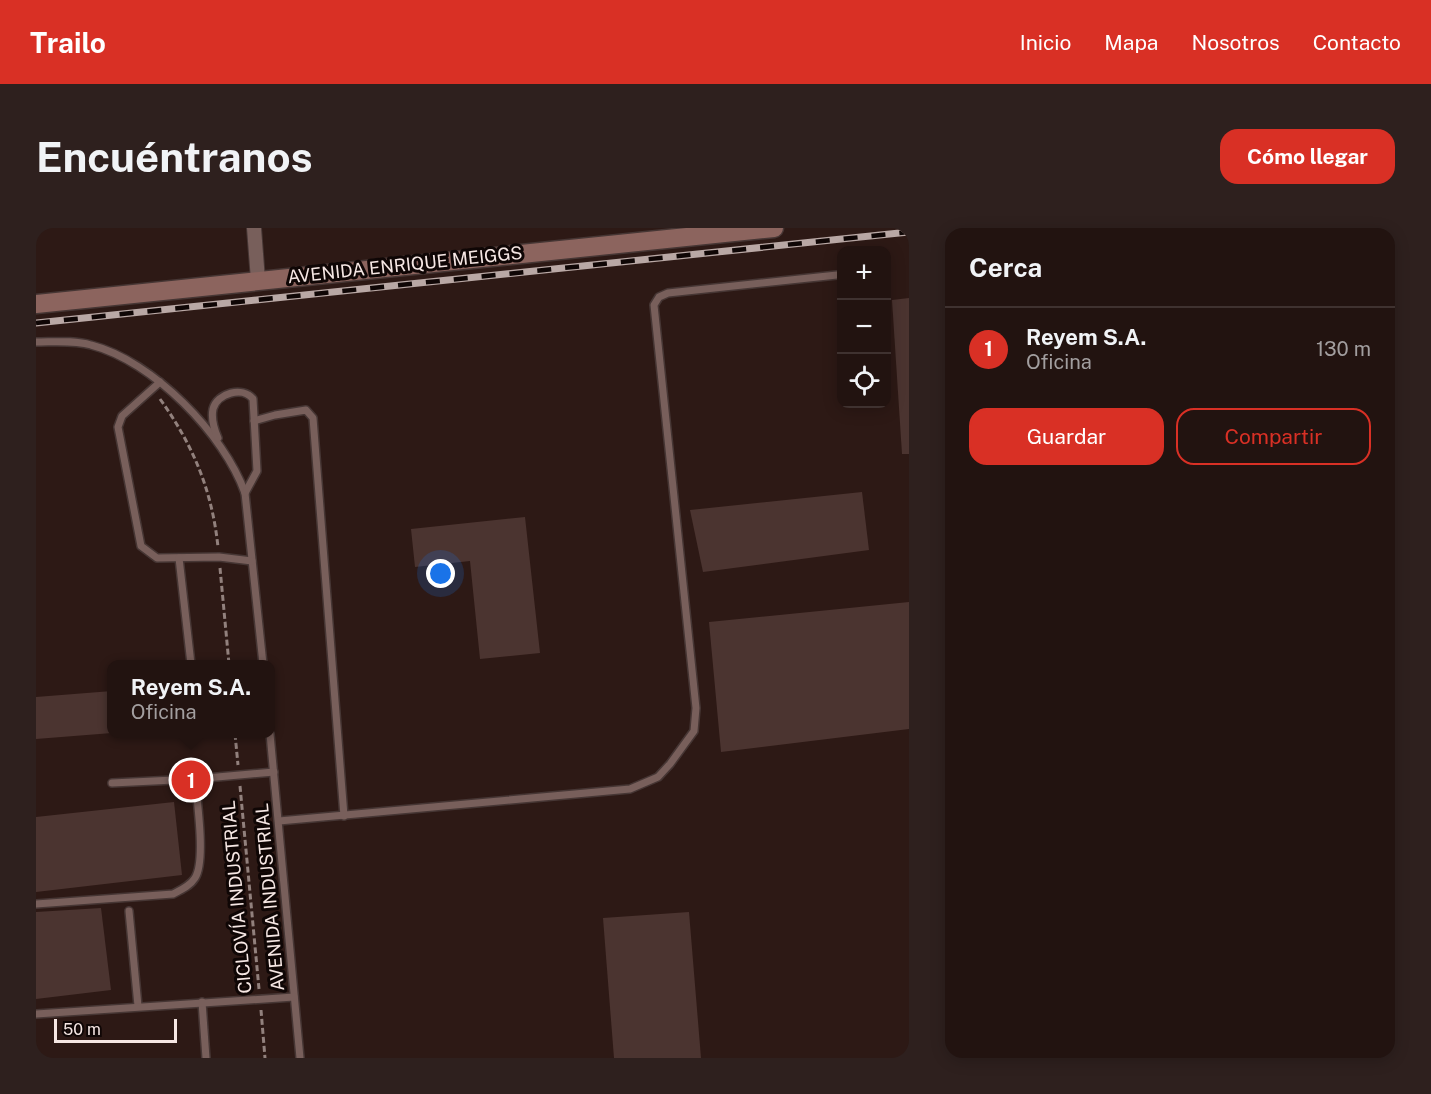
<!DOCTYPE html>
<html lang="es">
<meta charset="utf-8">
<style>
:root{--surface:#221310;--page:#2e201e;--text:#f1f3f6;--muted:#a29e9f;--line:#3f3230;--accent:#d93025}
body{margin:0;font-family:"Public Sans",sans-serif;background:var(--page);color:var(--text)}
.controls{position:absolute;right:18px;top:18px;display:grid;overflow:hidden;border-radius:12px;box-shadow:0 3px 15px #0003}
.controls button{width:54px;height:54px;display:grid;place-items:center;padding:0;border:0;border-bottom:2px solid var(--line);background:var(--surface);color:var(--text);font:30px sans-serif}
.scale{position:absolute;left:18px;bottom:15px;width:123px;box-sizing:border-box;padding-left:6px;border:3px solid #f6e7e4;border-top:0;font-size:16px;line-height:21px;white-space:nowrap;color:#f6e7e4;-webkit-text-stroke:4px #0f0605;paint-order:stroke}
.you{position:absolute;left:405px;top:346px;width:21px;height:21px;margin:-15px;border:4px solid #fff;border-radius:50%;background:#1a73e8;box-shadow:0 0 0 9px #1a73e833}
.badge{display:grid;place-items:center;width:39px;height:39px;border-radius:50%;background:var(--accent);color:#fff;font-size:20px;font-weight:700}
.pin{position:absolute;translate:-50% -50%;border:3px solid #fff;box-shadow:0 2px 6px #0006}
.popup{position:absolute;left:71px;top:432px;width:168px;height:78px;box-sizing:border-box;display:grid;place-content:center;border-radius:12px;background:var(--surface);filter:drop-shadow(0 2px 4px #0005);font-size:20px;white-space:nowrap;color:var(--muted)}
.popup b{font-size:22px;color:var(--text)}
.popup::after{content:'';position:absolute;left:50%;top:100%;margin-left:-12px;border:12px solid transparent;border-top-color:var(--surface)}
.list{margin:0;padding:0;list-style:none}
h2{display:flex;justify-content:space-between;align-items:center;height:78px;margin:0;padding:0 24px;font-size:26px}
h2 small{font-size:20px;font-weight:400;color:var(--muted)}
.list li{display:grid;grid-template-columns:39px 1fr auto;gap:18px;align-items:center;box-sizing:border-box;height:84px;padding:0 24px;border-top:2px solid var(--line)}
.list b{display:block;font-size:22px;white-space:nowrap}
.list p{margin:0;font-size:20px;white-space:nowrap;color:var(--muted)}
.list em{font-size:20px;font-style:normal;color:var(--muted)}
.actions{display:flex;gap:12px;padding:18px 24px}
.actions a{flex:1;padding:14px 0;border:2px solid var(--accent);border-radius:18px;text-align:center;font-size:21px;color:var(--accent)}
.actions .main{background:var(--accent);color:#fff}
.icon{flex:none;width:33px;height:33px;fill:none;stroke:currentColor;stroke-width:2;stroke-linecap:round;stroke-linejoin:round}
.map{position:relative;flex:none;width:873px;height:830px;overflow:hidden;border-radius:18px}
header{display:flex;align-items:center;gap:36px;box-sizing:border-box;height:84px;padding:0 30px;background:var(--accent);color:#fff}
header strong{font-size:28px}
nav{display:flex;gap:33px;margin-inline-start:auto;font-size:21px}
.intro{display:flex;align-items:center;justify-content:space-between;box-sizing:border-box;height:144px;padding:0 36px}
h1{margin:0;font-size:42px}
.button{padding:15px 27px;border-radius:18px;background:var(--accent);color:#fff;font-size:21px;font-weight:700}
main{display:flex;gap:36px;padding:0 36px}
aside{flex:1;background:var(--surface);border-radius:18px;box-shadow:0 3px 15px #0003}
.map>svg:first-child{display:block}
.building{fill:#4b3430}
.lines{fill:none;stroke-linecap:round;stroke-linejoin:round}
.lane-casing{stroke:#463634;stroke-width:10}
.street-casing{stroke:#463634;stroke-width:16}
.secondary-casing{stroke:#463634;stroke-width:21}
.path{stroke:#92817d;stroke-width:3;stroke-dasharray:6 3;stroke-linecap:butt}
.lane{stroke:#785f5b;stroke-width:7}
.street{stroke:#785f5b;stroke-width:14}
.secondary{stroke:#8c645e;stroke-width:18}
.rail-casing{stroke:#b9a8a5;stroke-width:7}
.rail{stroke:#0f0605;stroke-width:4.5;stroke-dasharray:14;stroke-linecap:butt}
.labels{text-anchor:middle;stroke-width:6;stroke-linejoin:round;paint-order:stroke}
.street-label{font-size:18px;fill:#f6e7e4;stroke:#0f0605}
</style>
<header>
<strong>Trailo</strong>
<nav><a>Inicio</a><a>Mapa</a><a>Nosotros</a><a>Contacto</a></nav>
</header>
<div class="intro"><h1>Encuéntranos</h1><a class="button">Cómo llegar</a></div>
<main>
<div class="map">
<svg width="873" height="830" viewBox="0 0 873 830">
<rect width="100%" height="100%" fill="#2d1915"/>
<g class="building">
<path d="M873,70V226H866L856,72Z"/>
<path d="M826,264L833,322L667,344L654,282Z"/>
<path d="M489,289L504,425L444,431L434,333L379,339L375,301Z"/>
<path d="M873,374V501L685,524L673,394Z"/>
<path d="M76,463V505L0,511V469Z"/>
<path d="M138,574L146,647L0,664V589Z"/>
<path d="M65,680L75,762L0,771V684Z"/>
<path d="M653,684L665,830H578L567,690Z"/>
</g>
<g class="lines">
<g class="lane-casing">
<g id="lane">
<path d="M0,114C18,114 38,112 55,117C117,133 188,206 209,265L227,436"/>
<path d="M124,154L86,188L82,199L105,318L121,330L183,329L216,333"/>
<path d="M218,193L239,187L270,182L277,190L308,588"/>
<path d="M182,210C178,201 175,191 177,181C181,165 207,158 217,171L221,243L209,265"/>
<path d="M143,330L155,436"/>
<path d="M234,506L264,830"/>
<path d="M76,555L159,551L238,544"/>
<path d="M243,593L594,561L622,549L634,536L658,503L660,480L618,77L623,69L632,65L801,47"/>
<path d="M0,676L137,666C145,662 154,658 159,650C170,633 161,573 159,551"/>
<path d="M93,683L102,778"/>
<path d="M166,774L170,830"/>
<path d="M0,786L258,769"/>
</g>
</g>
<g class="street-casing">
<path id="street" d="M218,0L222,52"/>
</g>
<g class="secondary-casing">
<path id="secondary" d="M0,76L738,0"/>
</g>
<g class="path">
<path d="M124,171C157,217 176,262 182,319"/>
<path d="M184,340L193,436"/>
<path d="M199,506L202,537"/>
<path d="M204,558L223,761"/>
<path d="M225,782L229,830"/>
</g>
<use href="#lane" class="lane"/>
<use href="#street" class="street"/>
<use href="#secondary" class="secondary"/>
<g class="rail-casing">
<path id="rail" d="M0,95L873,4"/>
</g>
<use href="#rail" class="rail"/>
</g>
<g class="labels">
<g class="street-label">
<text transform="translate(369 37) rotate(-6)" y="6">AVENIDA ENRIQUE MEIGGS</text>
<text transform="translate(201 669) rotate(-95)" y="6">CICLOVÍA INDUSTRIAL</text>
<text transform="translate(234 669) rotate(-95)" y="6">AVENIDA INDUSTRIAL</text>
</g>
</g>
</svg>
<div class="controls">
<button>+</button>
<button>−</button>
<button><svg class="icon" aria-label="locate" viewBox="0 0 24 24"><circle cx="12" cy="12" r="6"/><path d="M12 2v4M12 18v4M2 12h4M18 12h4"/></svg></button>
</div>
<div class="scale">50 m</div>
<div class="you"></div>
<div class="pin badge" style="left:155px;top:552px">1</div>
<div class="popup"><b>Reyem S.A.</b>Oficina</div>
</div>
<aside>
<h2>Cerca<small></small></h2>
<ul class="list">
<li><span class="badge">1</span><div><b>Reyem S.A.</b><p>Oficina</p></div><em>130 m</em></li>
</ul>
<div class="actions"><a class="main">Guardar</a><a>Compartir</a></div>
</aside>
</main>
